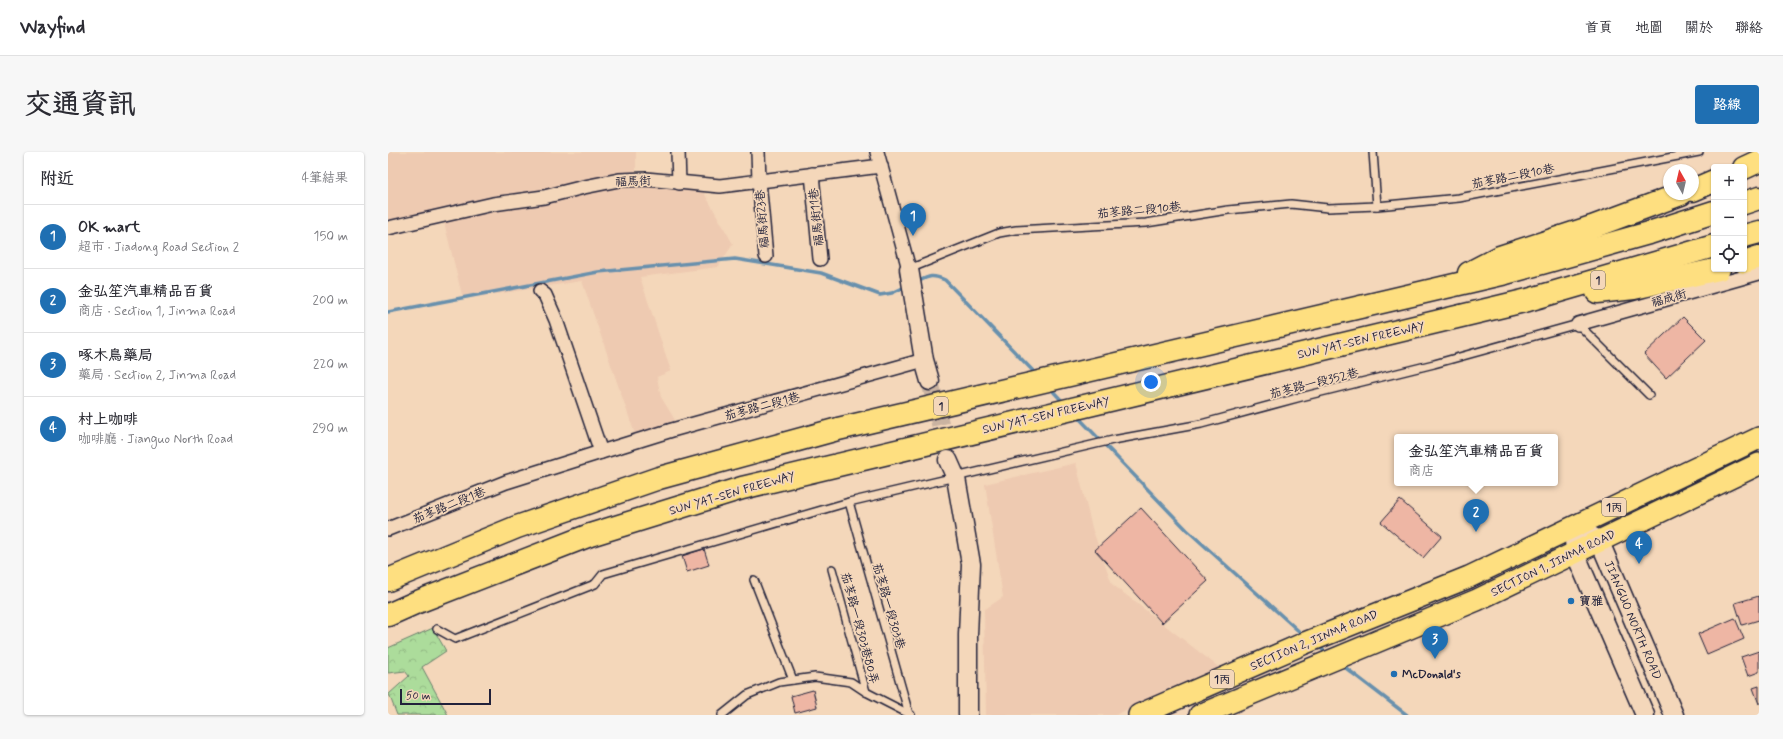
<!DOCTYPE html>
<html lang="zh-TW">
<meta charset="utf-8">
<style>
:root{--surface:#fff;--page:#f7f7f7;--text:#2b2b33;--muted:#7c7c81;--line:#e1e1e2;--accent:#1f6fb2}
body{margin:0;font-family:Mynerve,"LXGW WenKai TC",sans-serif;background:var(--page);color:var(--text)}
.controls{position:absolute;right:12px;top:12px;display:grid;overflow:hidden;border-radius:4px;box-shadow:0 1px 3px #0004}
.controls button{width:36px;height:36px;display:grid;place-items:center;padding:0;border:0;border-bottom:1px solid var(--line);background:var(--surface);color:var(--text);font:20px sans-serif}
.compass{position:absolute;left:1275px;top:12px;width:36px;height:36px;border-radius:50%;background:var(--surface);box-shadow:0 1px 3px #0004;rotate:352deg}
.scale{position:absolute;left:12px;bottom:10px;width:91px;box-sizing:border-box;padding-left:4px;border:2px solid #22223b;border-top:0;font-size:11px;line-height:14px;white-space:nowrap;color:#22223b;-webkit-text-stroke:3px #f4d7ba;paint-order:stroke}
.you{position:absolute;left:763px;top:230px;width:14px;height:14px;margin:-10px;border:3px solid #fff;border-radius:50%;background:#1a73e8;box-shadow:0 0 0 6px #1a73e833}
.badge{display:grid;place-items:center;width:26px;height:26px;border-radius:50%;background:var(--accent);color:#fff;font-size:13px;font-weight:700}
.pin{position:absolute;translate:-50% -33px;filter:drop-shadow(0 1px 2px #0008)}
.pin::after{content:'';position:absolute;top:21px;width:14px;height:12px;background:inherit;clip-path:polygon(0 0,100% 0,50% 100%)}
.popup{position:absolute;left:1006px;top:282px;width:164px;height:52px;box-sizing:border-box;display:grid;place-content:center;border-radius:4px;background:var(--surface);filter:drop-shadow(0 1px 3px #0005);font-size:13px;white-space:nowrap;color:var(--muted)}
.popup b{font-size:15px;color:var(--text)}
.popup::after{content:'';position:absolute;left:50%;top:100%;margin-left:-8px;border:8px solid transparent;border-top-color:var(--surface)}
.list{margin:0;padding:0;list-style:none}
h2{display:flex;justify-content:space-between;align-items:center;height:52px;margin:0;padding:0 16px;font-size:17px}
h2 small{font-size:13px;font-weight:400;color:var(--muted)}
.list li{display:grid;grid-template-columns:26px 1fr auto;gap:12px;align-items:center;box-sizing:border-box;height:64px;padding:0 16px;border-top:1px solid var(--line)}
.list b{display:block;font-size:15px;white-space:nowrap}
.list p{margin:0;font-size:13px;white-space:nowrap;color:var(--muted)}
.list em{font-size:13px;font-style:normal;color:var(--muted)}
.icon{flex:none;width:22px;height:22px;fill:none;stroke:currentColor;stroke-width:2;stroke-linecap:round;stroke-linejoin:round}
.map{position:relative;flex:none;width:1371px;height:563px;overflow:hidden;border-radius:4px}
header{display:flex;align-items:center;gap:24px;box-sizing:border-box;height:56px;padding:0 20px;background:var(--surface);border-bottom:1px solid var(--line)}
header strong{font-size:19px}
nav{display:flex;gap:22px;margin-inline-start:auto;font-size:14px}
.intro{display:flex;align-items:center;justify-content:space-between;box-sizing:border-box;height:96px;padding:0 24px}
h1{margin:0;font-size:28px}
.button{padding:10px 18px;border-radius:4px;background:var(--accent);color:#fff;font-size:14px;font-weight:700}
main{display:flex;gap:24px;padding:0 24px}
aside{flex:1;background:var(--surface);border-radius:4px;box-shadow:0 1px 3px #0004}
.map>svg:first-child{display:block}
.built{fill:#eecab1}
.forest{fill:url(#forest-crowns);stroke:#677f6b}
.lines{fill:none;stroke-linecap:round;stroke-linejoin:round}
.stream{stroke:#6890ad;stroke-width:3.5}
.building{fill:#eeb6a4;stroke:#22223b}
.secondary-tunnel{stroke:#cab3a1;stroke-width:18;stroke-dasharray:18 9;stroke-linecap:butt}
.lane-casing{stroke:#22223b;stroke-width:10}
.street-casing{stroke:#22223b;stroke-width:16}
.secondary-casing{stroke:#22223b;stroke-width:21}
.primary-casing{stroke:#22223b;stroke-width:24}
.highway-casing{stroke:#22223b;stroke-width:25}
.lane{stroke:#f4d7ba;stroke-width:7}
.street{stroke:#f4d7ba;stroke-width:13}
.secondary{stroke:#f4d7ba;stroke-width:18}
.primary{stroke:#fedf80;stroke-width:21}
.highway{stroke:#fedf80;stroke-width:22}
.poi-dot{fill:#1f6fb2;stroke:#f4d7ba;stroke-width:1.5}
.labels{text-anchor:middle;stroke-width:3.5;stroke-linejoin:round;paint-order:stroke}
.shield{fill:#f4d7ba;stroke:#615861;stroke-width:1}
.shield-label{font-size:11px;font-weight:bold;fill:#22223b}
.street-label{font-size:12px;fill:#22223b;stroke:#f4d7ba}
.poi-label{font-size:12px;font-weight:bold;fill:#22223b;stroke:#f4d7ba;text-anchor:start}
</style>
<header>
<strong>Wayfind</strong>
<nav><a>首頁</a><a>地圖</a><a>關於</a><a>聯絡</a></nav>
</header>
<div class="intro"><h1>交通資訊</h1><a class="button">路線</a></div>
<main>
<aside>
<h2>附近<small>4筆結果</small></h2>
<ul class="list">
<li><span class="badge">1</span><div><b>OK mart</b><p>超市 · Jiadong Road Section 2</p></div><em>150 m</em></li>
<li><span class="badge">2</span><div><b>金弘笙汽車精品百貨</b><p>商店 · Section 1, Jinma Road</p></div><em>200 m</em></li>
<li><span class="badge">3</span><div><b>啄木鳥藥局</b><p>藥局 · Section 2, Jinma Road</p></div><em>220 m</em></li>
<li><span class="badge">4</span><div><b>村上咖啡</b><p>咖啡廳 · Jianguo North Road</p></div><em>290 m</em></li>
</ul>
</aside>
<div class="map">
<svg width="1371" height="563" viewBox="0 0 1371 563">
<defs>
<pattern id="forest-crowns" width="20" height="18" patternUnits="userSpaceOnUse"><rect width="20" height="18" fill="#acdc9b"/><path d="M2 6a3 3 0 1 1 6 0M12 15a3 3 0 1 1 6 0" fill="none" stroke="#94bc86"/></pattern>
</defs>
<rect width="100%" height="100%" fill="#f4d7ba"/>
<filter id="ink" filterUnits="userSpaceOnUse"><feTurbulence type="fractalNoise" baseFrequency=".025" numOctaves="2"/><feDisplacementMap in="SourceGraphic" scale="8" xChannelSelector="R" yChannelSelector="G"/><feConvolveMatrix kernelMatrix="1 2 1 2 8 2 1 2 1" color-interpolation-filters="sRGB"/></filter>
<g filter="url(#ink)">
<g class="built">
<path d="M0,0H248V33L315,39L345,92L330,115L252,125L283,219L269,225L273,245L287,268L249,288L194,129L75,147L54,62L0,77Z"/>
<path d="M688,311L704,376L724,432L833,517L727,563H598L596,458L615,445L597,332Z"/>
</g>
<path class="forest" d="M45,476L58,499L34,515L60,563H9L1,542L21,524L17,519L0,521V496Z"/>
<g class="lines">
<g class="stream">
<path d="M529,130C541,124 544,122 557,128L649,223"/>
<path d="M0,160L210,120L347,107L433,121L492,143L504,141L519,134"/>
<path d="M661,235L676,251"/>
<path d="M689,264L799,378L915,483"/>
<path d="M930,494L941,503"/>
<path d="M954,513L1019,563"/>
</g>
</g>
<g class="building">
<path d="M1295,165L1318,188L1278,226L1256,202Z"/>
<path d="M1012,348L1054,384L1035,406L993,370Z"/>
<path d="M753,356L820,429L774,471L707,398Z"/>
<path d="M316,397L321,413L299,420L294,404Z"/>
<path d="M1371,444V468L1354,473L1347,451Z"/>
<path d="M1347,466L1356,487L1319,503L1310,482Z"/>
<path d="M1371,499V520L1360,524L1353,505Z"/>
<path d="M1371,534V552L1365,536Z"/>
<path d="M425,538L429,555L407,561L403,544Z"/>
</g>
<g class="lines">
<path class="secondary-tunnel" d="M542,229L559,301"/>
<g class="lane-casing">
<g id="lane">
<path d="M985,0L989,54"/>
<path d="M521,117L611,81L628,78L758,71L840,58L903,52L940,56L989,54L1071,46L1311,0"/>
<path d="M461,350L521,562"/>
<path d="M444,417L478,540"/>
<path d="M366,428L405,528"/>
<path d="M49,477L67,487L207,432L215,422L461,350L725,288L813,272L913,245L1046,212L1190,172L1261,243"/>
<path d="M334,563L359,543L391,530L427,525L463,530L478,540L523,563"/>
</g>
</g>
<g class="street-casing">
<g id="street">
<path d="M290,0L291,31"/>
<path d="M370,0L371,29L378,104"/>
<path d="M489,0L521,117"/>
<path d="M424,22L432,107"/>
<path d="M0,76L105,52L156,45L196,35L231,28L258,27L332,34L493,14"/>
<path d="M152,139L157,143L168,168L213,300"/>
<path d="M1190,172L1371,121"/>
<path d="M0,377L118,330L213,300L284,278L536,208"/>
</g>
</g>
<g class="secondary-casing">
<g id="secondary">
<path d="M521,117L536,208L542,229"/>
<path d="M560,308L568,326L583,412L580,483V563"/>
<path d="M1186,374L1211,388L1286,563"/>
<path d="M1186,387L1187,401L1257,563"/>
</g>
</g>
<g class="primary-casing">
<g id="primary">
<path d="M751,563L917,491L1081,425L1371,286"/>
<path d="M812,563L1089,448L1371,312"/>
</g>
</g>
<g class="highway-casing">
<g id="highway">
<path d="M1356,16L1371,9"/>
<path d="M1305,38L1326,29"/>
<path d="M1356,51L1371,46"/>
<path d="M1356,84L1371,80"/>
<path d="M1356,110L1371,105"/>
<path d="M1081,121L1112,105L1204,75L1293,42"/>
<path d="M1209,140L1246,136L1331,117"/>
<path d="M0,428L129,375L271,326L450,277L1118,121L1261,81L1326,60"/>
<path d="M0,463L27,451L202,383L354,336L1140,148L1326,94"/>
</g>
</g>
<use href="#lane" class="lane"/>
<use href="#street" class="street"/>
<use href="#secondary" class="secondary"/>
<use href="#primary" class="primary"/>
<use href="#highway" class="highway"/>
</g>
</g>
<g class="poi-dot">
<circle cx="1183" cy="449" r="4"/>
<circle cx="1006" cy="522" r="4"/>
</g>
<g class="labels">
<g class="shield">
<rect x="1203" y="119" width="14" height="18" rx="3"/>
<rect x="546" y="245" width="14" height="18" rx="3"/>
<rect x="1214" y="346" width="24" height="18" rx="3"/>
<rect x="822" y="518" width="24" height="18" rx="3"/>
</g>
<g class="shield-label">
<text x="1210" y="132">1</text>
<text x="553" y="258">1</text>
<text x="1226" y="359">1丙</text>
<text x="834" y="531">1丙</text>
</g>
<g class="street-label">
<text transform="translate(1125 24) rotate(-11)" y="4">茄苳路二段10巷</text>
<text transform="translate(245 29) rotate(-2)" y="4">福馬街</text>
<text transform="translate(751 58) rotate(-5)" y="4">茄苳路二段10巷</text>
<text transform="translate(428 65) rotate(-96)" y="4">福馬街11巷</text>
<text transform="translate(374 67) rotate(-95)" y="4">福馬街23巷</text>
<text transform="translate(1281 146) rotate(-16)" y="4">福成街</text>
<text transform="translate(973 188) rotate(-13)" y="4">SUN YAT-SEN FREEWAY</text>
<text transform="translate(926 231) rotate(-14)" y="4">茄苳路一段352巷</text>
<text transform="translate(374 254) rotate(-15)" y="4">茄苳路二段1巷</text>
<text transform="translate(658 263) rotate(-13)" y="4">SUN YAT-SEN FREEWAY</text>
<text transform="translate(344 341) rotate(-16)" y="4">SUN YAT-SEN FREEWAY</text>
<text transform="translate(61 353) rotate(-22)" y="4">茄苳路二段1巷</text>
<text transform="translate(1165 411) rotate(-26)" y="4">SECTION 1, JINMA ROAD</text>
<text transform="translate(501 454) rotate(74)" y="4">茄苳路一段303巷</text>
<text transform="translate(1245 468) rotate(67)" y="4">JIANGUO NORTH ROAD</text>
<text transform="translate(472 476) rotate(75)" y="4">茄苳路一段303巷80弄</text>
<text transform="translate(926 488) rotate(-23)" y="4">SECTION 2, JINMA ROAD</text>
</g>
<g class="poi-label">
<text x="1191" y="453">寶雅</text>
<text x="1014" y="526">McDonald's</text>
</g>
</g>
</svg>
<div class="controls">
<button>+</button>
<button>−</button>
<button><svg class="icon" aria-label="locate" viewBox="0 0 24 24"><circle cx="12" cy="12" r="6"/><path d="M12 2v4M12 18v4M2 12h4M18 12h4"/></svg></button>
</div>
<svg class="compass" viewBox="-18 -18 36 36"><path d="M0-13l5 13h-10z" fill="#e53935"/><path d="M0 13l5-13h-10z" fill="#7c7c81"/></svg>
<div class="scale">50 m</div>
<div class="you"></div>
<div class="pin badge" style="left:525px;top:84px">1</div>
<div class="pin badge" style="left:1088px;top:380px">2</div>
<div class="popup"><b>金弘笙汽車精品百貨</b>商店</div>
<div class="pin badge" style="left:1047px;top:507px">3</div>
<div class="pin badge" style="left:1251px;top:412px">4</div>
</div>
</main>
